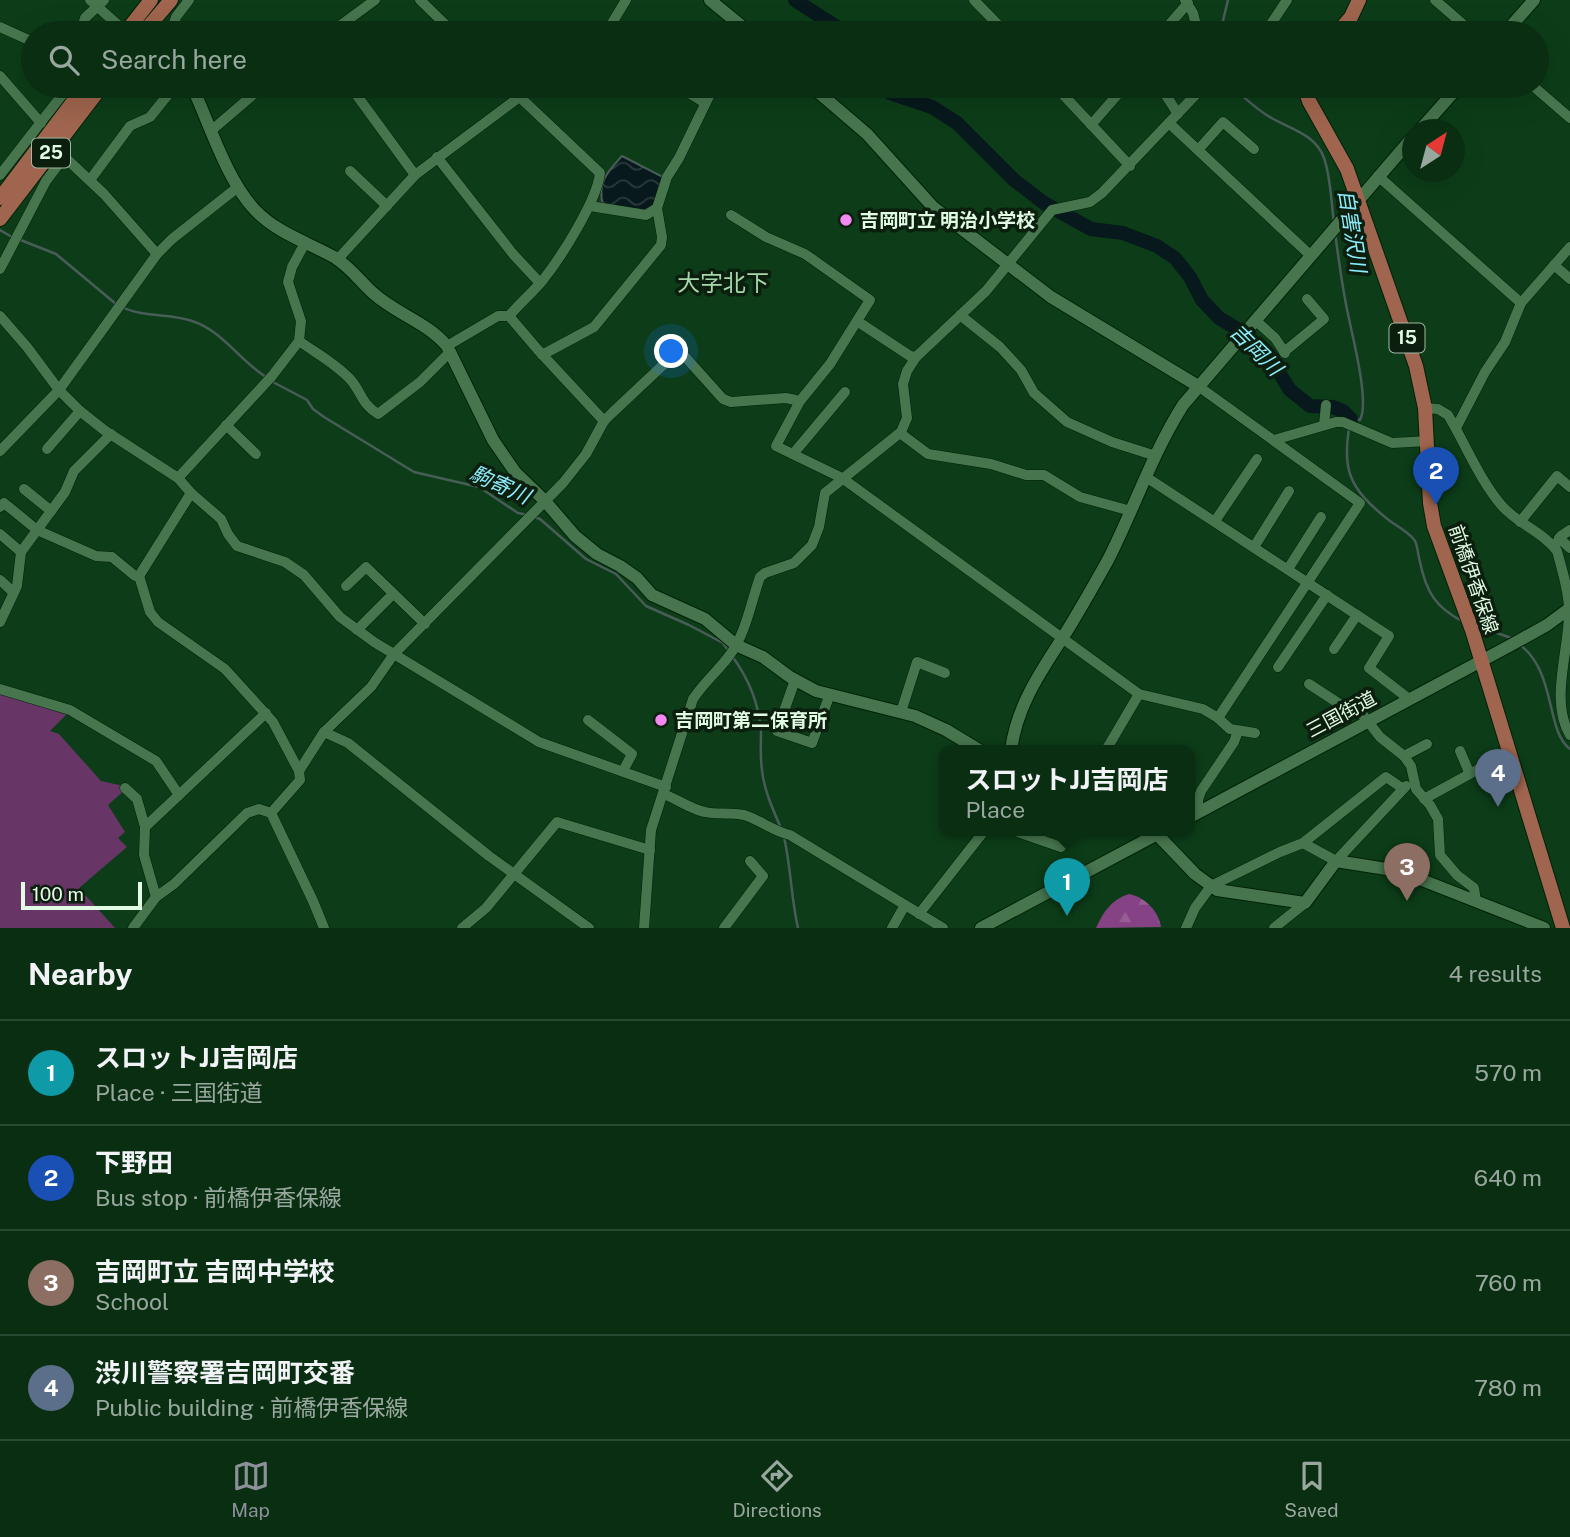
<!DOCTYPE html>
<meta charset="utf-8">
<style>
:root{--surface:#092e12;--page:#173a20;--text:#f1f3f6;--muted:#99a89f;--line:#294a32;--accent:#8c9099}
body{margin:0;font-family:"Public Sans","Noto Sans JP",sans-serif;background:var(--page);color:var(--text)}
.compass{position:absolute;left:1402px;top:119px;width:63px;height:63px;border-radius:50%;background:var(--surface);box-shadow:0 7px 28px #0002;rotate:36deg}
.scale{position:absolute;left:21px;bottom:18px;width:121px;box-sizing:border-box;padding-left:7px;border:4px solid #e2fbe4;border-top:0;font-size:19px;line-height:24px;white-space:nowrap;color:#e2fbe4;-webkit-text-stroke:5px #0c1f0f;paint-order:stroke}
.you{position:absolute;left:672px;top:352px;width:24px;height:24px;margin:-18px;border:5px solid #fff;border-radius:50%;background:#1a73e8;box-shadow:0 0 0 10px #1a73e833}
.badge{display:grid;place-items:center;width:46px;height:46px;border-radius:50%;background:var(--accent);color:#fff;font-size:23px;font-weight:700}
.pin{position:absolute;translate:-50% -58px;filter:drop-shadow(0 2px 4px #0008)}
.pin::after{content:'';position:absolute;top:37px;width:24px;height:21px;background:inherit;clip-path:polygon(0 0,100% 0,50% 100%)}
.popup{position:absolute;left:939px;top:745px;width:256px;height:91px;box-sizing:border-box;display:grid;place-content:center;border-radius:14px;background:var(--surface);filter:drop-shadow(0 2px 5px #0005);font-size:23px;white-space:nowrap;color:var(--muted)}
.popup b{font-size:26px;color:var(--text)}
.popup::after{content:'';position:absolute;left:50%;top:100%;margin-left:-14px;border:14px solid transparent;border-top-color:var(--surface)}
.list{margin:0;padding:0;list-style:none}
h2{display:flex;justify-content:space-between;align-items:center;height:91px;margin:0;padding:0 28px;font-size:30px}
h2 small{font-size:23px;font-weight:400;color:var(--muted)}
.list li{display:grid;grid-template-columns:46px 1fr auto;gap:21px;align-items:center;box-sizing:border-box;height:105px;padding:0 28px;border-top:2px solid var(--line)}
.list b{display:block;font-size:26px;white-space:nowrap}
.list p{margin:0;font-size:23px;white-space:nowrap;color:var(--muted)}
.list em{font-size:23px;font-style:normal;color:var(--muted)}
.icon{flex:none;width:38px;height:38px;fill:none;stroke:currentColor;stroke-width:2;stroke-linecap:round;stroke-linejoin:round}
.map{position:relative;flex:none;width:1570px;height:928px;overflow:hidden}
.search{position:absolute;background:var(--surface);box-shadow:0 7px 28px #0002;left:21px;right:21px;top:21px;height:77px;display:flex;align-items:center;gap:18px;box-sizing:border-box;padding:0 24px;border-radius:38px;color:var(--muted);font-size:26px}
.sheet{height:511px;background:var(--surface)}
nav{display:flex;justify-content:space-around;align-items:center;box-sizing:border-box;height:98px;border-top:2px solid var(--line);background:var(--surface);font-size:19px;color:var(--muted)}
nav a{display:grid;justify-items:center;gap:4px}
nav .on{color:var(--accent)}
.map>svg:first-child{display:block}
.forest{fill:url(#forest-firs)}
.park{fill:#673566}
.water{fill:url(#water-waves);stroke:#495d58;stroke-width:2}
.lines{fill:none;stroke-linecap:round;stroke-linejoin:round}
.stream{stroke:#495d58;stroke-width:2.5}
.river{stroke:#07191c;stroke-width:14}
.minor-casing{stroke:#002107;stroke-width:11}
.tertiary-casing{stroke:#002107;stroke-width:14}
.primary-casing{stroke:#002107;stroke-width:16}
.minor{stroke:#47764e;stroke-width:10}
.tertiary{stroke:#47764e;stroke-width:12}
.primary{stroke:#a0654e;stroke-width:14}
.poi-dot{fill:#f38af1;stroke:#0c1f0f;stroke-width:2.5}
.labels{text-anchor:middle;stroke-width:7;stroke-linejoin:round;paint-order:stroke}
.shield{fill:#0c1f0f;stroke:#a2b9a4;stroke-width:2}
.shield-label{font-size:18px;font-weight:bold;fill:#e2fbe4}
.poi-label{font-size:19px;font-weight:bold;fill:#e2fbe4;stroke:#0c1f0f;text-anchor:start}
.street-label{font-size:19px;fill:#e2fbe4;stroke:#0c1f0f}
.water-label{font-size:21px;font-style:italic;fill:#8cedfc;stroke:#0c1f0f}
.quarter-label{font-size:23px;fill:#a6d8ac;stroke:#0c1f0f}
</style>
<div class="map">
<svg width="1570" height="928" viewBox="0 0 1570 928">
<defs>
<pattern id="forest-firs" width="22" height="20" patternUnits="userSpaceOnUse" patternTransform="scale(1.75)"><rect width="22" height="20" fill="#854284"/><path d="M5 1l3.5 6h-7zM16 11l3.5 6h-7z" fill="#965e95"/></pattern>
<pattern id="water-waves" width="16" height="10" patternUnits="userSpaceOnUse" patternTransform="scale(1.75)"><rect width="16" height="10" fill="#07191c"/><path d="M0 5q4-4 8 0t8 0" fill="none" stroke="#2b3b3d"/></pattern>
</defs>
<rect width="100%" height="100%" fill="#0c3d18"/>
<path class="forest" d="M1129,894C1145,897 1159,912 1161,927L1096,928C1103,912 1112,899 1129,894Z"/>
<path class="park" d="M0,693L68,713L50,731L59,734L101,781L128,787L108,805L125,832L118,838L127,847L79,888L115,928H0Z"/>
<path class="water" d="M622,156L663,177L654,209L646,212L603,206C597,183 607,172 622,156Z"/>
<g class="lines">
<g class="stream">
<path d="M1220,33L1228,0"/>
<path d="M1231,86C1241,95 1253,106 1265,114C1285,128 1315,132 1324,158C1331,178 1331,202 1334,223"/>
<path d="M0,230L12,237"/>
<path d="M1335,233C1339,260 1342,287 1348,314C1352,335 1370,402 1360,420L1351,419C1340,469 1349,489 1390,521C1397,526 1411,534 1415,541C1418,547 1418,556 1420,562C1426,591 1435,607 1462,621"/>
<path d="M18,239L56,254L116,304"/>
<path d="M122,307C144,318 170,313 192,321C223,331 239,360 266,377"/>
<path d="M271,381L307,400L313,409L324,417L414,472L479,487L518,513L528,515"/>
<path d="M534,517L540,519L586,559L616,574L646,606L689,625L723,643L728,650"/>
<path d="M1475,625L1511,638"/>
<path d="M1519,644C1557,672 1545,730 1570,749"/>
<path d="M732,656C749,679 759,703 761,732C761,744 760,758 762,770C764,790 773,810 781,828"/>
<path d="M784,837C791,867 791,898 798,928"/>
</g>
<g class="river">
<path d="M795,0L846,33"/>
<path d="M883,86L890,93L932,107L957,123L1014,180L1044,203L1091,229L1123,233L1157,246L1175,258L1190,277L1202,300L1219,318L1239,330L1271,360L1290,390L1310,406L1333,407L1343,411L1351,419"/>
</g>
<g class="minor-casing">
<g id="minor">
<path d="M90,0L127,33"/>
<path d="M420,0L454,33"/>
<path d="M974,0L1006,33"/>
<path d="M1185,0L1193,13L1198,33"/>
<path d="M1435,0L1473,33"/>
<path d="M0,27L33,42"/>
<path d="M86,33L82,28L85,18L104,0"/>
<path d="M171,33L176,17L189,0"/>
<path d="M330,33L375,0"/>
<path d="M606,33L626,0"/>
<path d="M1162,33L1188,3"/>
<path d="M1265,33L1287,0"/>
<path d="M0,76L41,123"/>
<path d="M350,86L415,175"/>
<path d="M508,86L600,173C597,201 561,257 543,280C533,292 520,303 509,316L538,350L604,421"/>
<path d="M678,86L705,103"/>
<path d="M1055,86L1130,166"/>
<path d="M1160,86L1178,114"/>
<path d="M1533,86L1570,118"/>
<path d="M1169,123L1310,255"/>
<path d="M1091,125L1125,86"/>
<path d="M212,130L263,86"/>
<path d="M55,148L104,194L157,254"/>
<path d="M1198,150L1223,122L1254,149"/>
<path d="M437,157L513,254L540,283"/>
<path d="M350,171L387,206"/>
<path d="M0,175L69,86"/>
<path d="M1378,176L1521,303"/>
<path d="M90,180L130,126L150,117L175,86"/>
<path d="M590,206L646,215L657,208"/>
<path d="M731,215L766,237L805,254L870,300L830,364L800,401L776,446L842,478L1139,694L1203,709L1218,718L1230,729L1255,733"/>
<path d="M337,260L415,175L534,86"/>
<path d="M1554,265L1570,279"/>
<path d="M0,269L46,181L64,157"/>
<path d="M960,315L1000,347L1021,370L1034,393L1067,422L1112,442L1156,456"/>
<path d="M0,316L27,347L59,390L80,411L104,430L178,478L191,493L221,519L228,534L237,546L285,562L304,575L340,617L374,642L539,742L666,787"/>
<path d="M1255,320L1275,338L1285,353"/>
<path d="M857,321L910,356L916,357"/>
<path d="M299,341C316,353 335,363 350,379C361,391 362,405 378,414L420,382L450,352"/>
<path d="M447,346L498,316H509"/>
<path d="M1284,352L1324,319L1307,299"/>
<path d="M542,355L594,327L661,245L662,237L657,208L667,177L679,158L714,86"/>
<path d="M1198,386L1360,503L1218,718"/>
<path d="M1425,408L1438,409L1448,415C1466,445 1479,479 1502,506C1518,524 1543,532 1557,551C1562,570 1569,591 1569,610C1570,648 1549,701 1570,735"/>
<path d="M226,425L256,454"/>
<path d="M1324,425L1326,405"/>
<path d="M1456,428L1485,372L1505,342L1521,303L1570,247"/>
<path d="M900,433L928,454L991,464L1026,475H1044L1080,497L1131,511"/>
<path d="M1274,440L1336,422H1343L1392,443L1428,441"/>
<path d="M47,449L80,411"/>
<path d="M0,451L59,390L157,254L172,239L238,187"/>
<path d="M793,454L845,392"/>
<path d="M1146,477L1389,636L1369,668L1409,699"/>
<path d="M178,478L272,376L299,341L301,321L288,282L292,267L305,243"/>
<path d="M24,489L51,511"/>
<path d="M0,507L4,503L37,530L96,556L112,557L135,576H139L150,612L158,622L225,669L273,722L299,771L300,780L271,813"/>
<path d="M1215,521L1257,459"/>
<path d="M1520,522L1557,476L1570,487"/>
<path d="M0,534L21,552"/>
<path d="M1559,538L1570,548"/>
<path d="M1254,547L1289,491"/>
<path d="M1554,547L1561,536L1570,530"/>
<path d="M1288,569L1321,517"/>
<path d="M139,576L191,493"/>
<path d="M0,580L13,592"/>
<path d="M346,586L366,567L425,624"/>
<path d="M0,622L17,586L21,552L65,492L74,471L111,434"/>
<path d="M357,630L393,594"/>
<path d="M1334,649L1357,615"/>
<path d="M1278,667L1327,595"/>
<path d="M795,680L777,731L812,743L830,694"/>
<path d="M1309,684L1338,703L1363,715L1380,737L1404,756L1411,766L1416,789L1430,805L1438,819L1440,855L1457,875L1474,888L1476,901"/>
<path d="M0,689L70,710L156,761L179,795"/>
<path d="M901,712L917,662L945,673"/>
<path d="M588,720L632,754L623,771"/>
<path d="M324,732L348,743L489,856L589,928"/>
<path d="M1106,750L1139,694"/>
<path d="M1460,751L1469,772"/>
<path d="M1404,756L1427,744"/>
<path d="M299,771L324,732L371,687L394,654L563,483L586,454L604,421L612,413L679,350L723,399L731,402L786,398L800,401"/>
<path d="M125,788L137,799L145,827"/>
<path d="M664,794C676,799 693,810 705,812C718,815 730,812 744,815C760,820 773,831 790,835L943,928"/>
<path d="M1424,799L1508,753"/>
<path d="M1198,812V800L1201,791L1234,742L1238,731"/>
<path d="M1012,830L1061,847"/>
<path d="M1303,843L1336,861L1406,786"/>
<path d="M156,897L144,855L145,827L266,713"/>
<path d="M919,914L985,830"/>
<path d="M133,928L156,897L174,884L247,813L259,809L271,813L313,901L324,928"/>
<path d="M462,928L486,908L557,822L650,850"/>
<path d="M644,928L651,830L693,699C704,682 718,671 729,656C746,634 751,602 760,577L765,573L794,563L812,545L819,527L825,493L901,432L907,418L903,384L907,371L916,357L986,291L1052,210L1090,202L1102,193L1204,86"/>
<path d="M724,928L763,876L750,861"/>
<path d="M892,928L905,905"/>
<path d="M1186,928L1195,908L1211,886L1280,852L1303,843L1386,777L1402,788"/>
<path d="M1274,928L1305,903"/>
</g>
</g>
<g class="tertiary-casing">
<g id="tertiary">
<path d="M710,0L750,33"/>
<path d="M1505,33L1534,0"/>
<path d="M192,86C210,125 226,179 255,210C277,233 307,242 334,257C350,267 360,281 373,293C396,314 427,322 447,346L493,440L515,472L545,501L575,536L597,554L620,566L637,578L652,595L705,619L736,645L763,657L790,677L816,691L915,716L946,730L979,750"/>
<path d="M811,86L867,134L933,207L1051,297L1198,386"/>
<path d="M1420,130L1459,86"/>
<path d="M1011,750C1017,705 1041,671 1065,634C1080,610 1094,585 1108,560C1134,509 1152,454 1183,405L1412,138"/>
<path d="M1190,817L1511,645L1547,625L1570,608"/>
<path d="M1153,830L1195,874L1217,890L1305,903L1336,861L1399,871L1544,928"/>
<path d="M981,928L1163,831"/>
</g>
</g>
<g class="primary-casing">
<g id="primary">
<path d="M125,33L151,0"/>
<path d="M143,33L171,0"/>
<path d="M1337,33L1351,17L1359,0"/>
<path d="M1304,86L1309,101L1347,169L1416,366L1425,408L1430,503L1434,526L1472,630L1563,928"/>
<path d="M0,198L85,86"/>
<path d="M0,219L102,86"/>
</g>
</g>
<use href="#minor" class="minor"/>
<use href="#tertiary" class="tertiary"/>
<use href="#primary" class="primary"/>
</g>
<g class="poi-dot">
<circle cx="846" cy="220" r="7"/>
<circle cx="661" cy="720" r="7"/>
</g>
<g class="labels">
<g class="shield">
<rect x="32" y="138.5" width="38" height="29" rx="5"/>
<rect x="1389.5" y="323.5" width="35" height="29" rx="5"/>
</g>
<g class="shield-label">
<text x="51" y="159">25</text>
<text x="1407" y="344">15</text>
</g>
<g class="poi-label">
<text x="860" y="227">吉岡町立 明治小学校</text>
<text x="675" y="727">吉岡町第二保育所</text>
</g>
<g class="street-label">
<text transform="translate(1474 579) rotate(71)" y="7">前橋伊香保線</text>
<text transform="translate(1341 714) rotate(-28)" y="7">三国街道</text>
</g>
<g class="water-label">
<text transform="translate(1352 231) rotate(81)" y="7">自害沢川</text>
<text transform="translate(1256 350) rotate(45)" y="7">吉岡川</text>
<text transform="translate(500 485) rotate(24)" y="7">駒寄川</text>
</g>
<g class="quarter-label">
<text x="723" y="291">大字北下</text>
</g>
</g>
</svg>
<svg class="compass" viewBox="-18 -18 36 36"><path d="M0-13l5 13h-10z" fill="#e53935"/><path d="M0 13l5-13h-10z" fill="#99a89f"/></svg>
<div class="scale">100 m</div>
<div class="you"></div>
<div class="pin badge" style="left:1067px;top:916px;background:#0f9aa8">1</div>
<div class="popup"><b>スロットJJ吉岡店</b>Place</div>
<div class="pin badge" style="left:1436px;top:505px;background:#1a4fb4">2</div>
<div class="pin badge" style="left:1407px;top:901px;background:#8d6e63">3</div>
<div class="pin badge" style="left:1498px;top:807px;background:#5c6f8a">4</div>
<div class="search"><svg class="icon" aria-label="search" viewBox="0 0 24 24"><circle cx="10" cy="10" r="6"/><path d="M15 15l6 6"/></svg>Search here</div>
</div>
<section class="sheet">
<h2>Nearby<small>4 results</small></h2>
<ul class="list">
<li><span class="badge" style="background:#0f9aa8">1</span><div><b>スロットJJ吉岡店</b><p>Place · 三国街道</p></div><em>570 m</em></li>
<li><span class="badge" style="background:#1a4fb4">2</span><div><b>下野田</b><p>Bus stop · 前橋伊香保線</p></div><em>640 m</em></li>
<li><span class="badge" style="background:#8d6e63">3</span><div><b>吉岡町立 吉岡中学校</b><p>School</p></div><em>760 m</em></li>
<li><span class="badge" style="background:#5c6f8a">4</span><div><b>渋川警察署吉岡町交番</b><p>Public building · 前橋伊香保線</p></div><em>780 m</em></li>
</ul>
</section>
<nav>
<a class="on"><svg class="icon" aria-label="map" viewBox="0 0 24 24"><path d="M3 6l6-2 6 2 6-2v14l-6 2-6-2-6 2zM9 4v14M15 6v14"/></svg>Map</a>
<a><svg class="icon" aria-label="directions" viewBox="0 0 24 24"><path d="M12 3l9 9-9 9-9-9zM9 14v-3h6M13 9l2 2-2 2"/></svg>Directions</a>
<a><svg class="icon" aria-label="saved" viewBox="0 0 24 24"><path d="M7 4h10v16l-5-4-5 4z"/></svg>Saved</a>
</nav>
